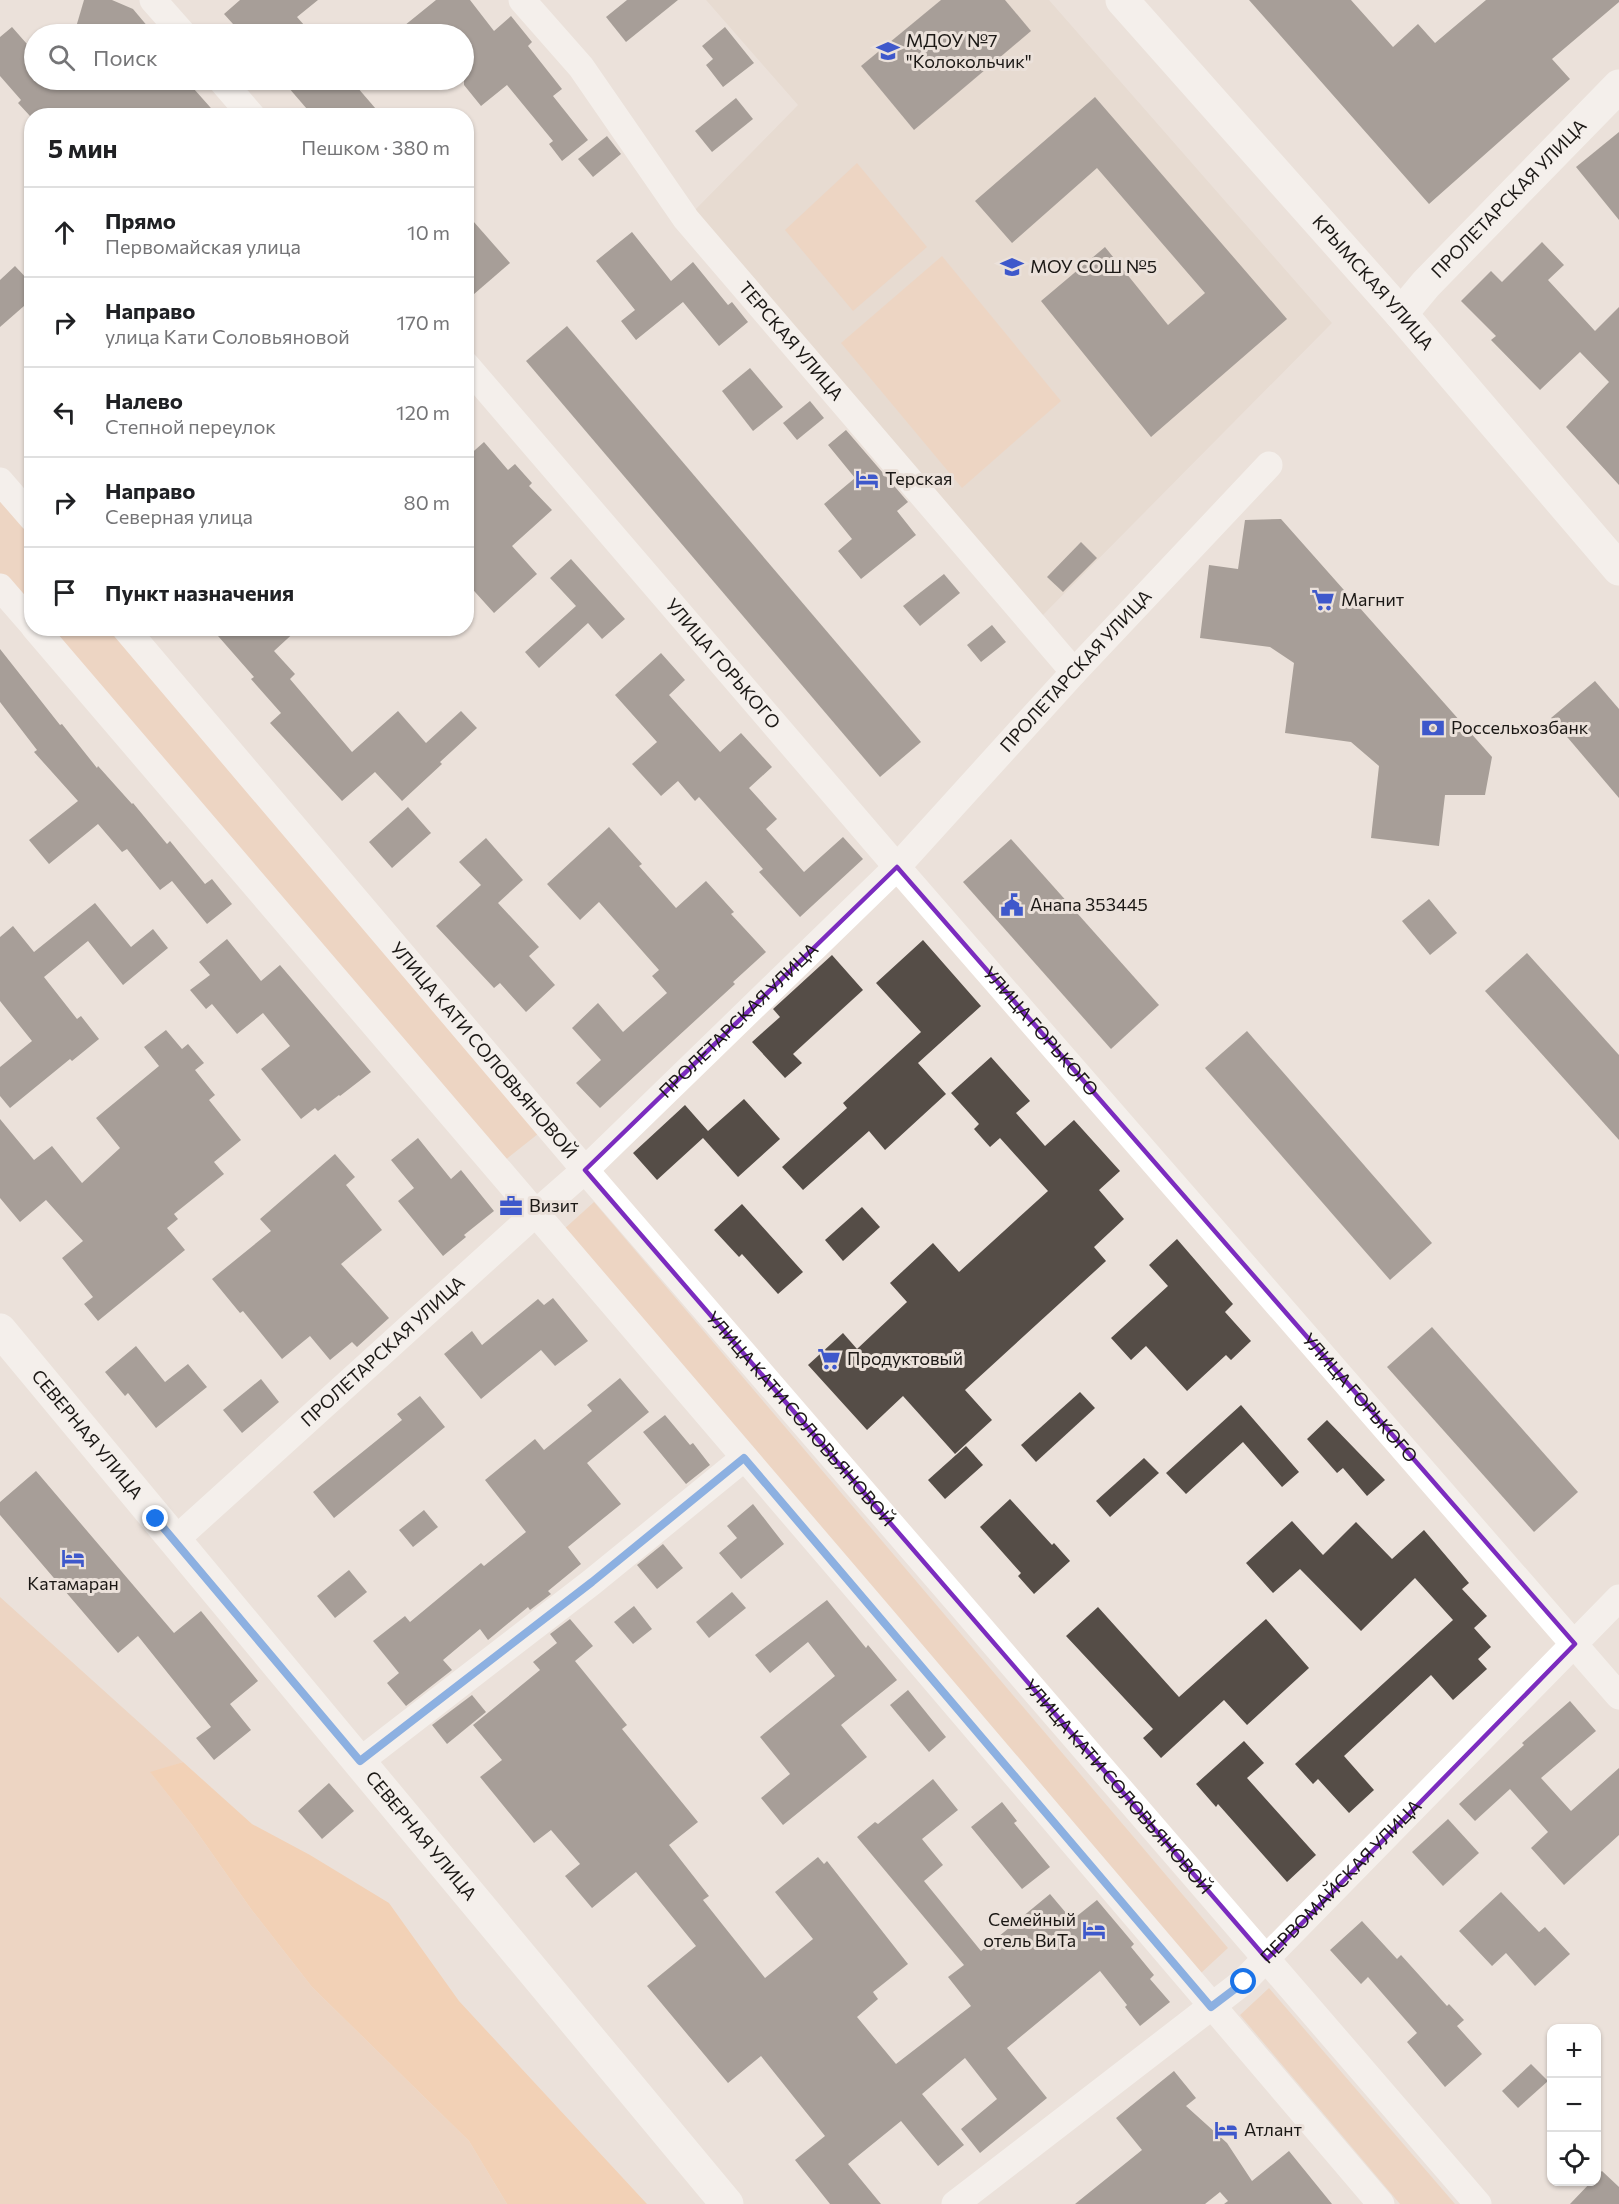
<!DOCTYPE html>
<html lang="ru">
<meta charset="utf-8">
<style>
:root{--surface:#fff;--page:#f2f2f2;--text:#202124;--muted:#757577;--line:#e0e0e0}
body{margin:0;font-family:Commissioner,sans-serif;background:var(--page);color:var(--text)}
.controls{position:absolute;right:18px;bottom:18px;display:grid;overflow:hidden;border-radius:12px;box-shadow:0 2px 4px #0004}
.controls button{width:54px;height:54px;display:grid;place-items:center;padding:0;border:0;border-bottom:2px solid var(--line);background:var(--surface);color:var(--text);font:30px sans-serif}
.stop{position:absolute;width:18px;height:18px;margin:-14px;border:4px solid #1a73e8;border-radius:50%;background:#fff}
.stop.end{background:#1a73e8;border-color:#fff;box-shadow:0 2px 6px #0008}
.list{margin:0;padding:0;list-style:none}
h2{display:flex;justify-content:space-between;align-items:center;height:78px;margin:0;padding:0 24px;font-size:26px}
h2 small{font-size:20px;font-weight:400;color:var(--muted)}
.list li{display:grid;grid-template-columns:39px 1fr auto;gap:18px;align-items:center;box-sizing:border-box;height:90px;padding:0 24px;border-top:2px solid var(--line)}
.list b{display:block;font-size:22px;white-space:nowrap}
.list p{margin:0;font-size:20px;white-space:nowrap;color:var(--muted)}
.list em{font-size:20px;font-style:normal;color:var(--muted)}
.icon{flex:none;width:33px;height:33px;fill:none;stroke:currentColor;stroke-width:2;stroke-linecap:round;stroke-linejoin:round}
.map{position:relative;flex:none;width:1619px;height:2204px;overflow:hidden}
.search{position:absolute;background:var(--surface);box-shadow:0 2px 4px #0004;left:24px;top:24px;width:450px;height:66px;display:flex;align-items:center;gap:15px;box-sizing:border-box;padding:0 21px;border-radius:33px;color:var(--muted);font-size:22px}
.panel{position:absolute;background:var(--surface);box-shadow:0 2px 4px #0004;left:24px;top:108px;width:450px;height:528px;border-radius:24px}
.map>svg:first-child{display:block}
.built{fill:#e2d2c6}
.green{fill:#efc6a7}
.water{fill:#fbbc8a}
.building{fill:#554d47}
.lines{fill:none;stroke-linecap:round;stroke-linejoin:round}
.minor{stroke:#fff;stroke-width:27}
.tertiary{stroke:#fff;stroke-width:33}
.route{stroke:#1a73e8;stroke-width:8}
.marked{fill:none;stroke:#7b2cbf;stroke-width:4.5;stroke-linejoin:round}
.labels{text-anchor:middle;stroke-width:6;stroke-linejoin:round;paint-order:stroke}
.poi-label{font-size:18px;fill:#1b1815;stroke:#ebe1da;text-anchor:start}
.street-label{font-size:18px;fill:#1b1815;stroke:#ebe1da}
</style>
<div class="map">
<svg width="1619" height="2204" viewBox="0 0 1619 2204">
<rect width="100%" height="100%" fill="#ebe1da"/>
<path class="built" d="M706,0H1049L1332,323L1040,618L693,212L798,105Z"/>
<g class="green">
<path d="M857,163L927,247L853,311L785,230Z"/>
<path d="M942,256L1061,401L962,488L841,343Z"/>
<path d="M0,495L31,532V612L0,575Z"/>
<path d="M46,629H114L543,1130L504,1161Z"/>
<path d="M594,1202L1228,1948L1201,1973L563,1230Z"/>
<path d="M0,1597L183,1762L151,1773L192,1825L251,1909L312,1987L469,2141L507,2204H0Z"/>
<path d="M1269,1988L1455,2204H1400L1240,2015Z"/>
</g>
<path class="water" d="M183,1762L252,1824L310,1855L389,1903L459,2001L647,2204H507L469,2141L312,1987L251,1909L192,1825L150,1772Z"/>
<g class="building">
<path d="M84,0H112L133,9L154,34H74Z"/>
<path d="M240,0H318L297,17L312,34H242L224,14Z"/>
<path d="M436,0H470L494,31L511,16L532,42L528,46L562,89L553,96L588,140L562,161L549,144L553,141L507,85L481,106L464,85V34H394Z"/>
<path d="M627,0H678L626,42L606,17Z"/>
<path d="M941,0H1005L1031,31L914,130L861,66Z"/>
<path d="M1249,0H1351L1393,47L1418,24L1435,43L1486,0H1619V2L1552,59L1570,79L1429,204Z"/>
<path d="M12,27L34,52V80H186L218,116H30L18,103L21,100L0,76V37Z"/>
<path d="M725,27L754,63L723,87L706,65L713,59L702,46Z"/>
<path d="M282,80H351L382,116H313Z"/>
<path d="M1095,97L1287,319L1151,437L1041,301L1105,247L1168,325L1205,293L1097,168L1012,243L975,201Z"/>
<path d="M736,98L753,119L712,152L695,131Z"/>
<path d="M1619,132V220L1576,167Z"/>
<path d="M607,136L621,154L593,177L578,159Z"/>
<path d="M466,213L510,263L466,301Z"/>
<path d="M632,232L671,281L693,262L728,305L732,302L748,322L719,346L683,302L636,340L621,321L635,310L596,261Z"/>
<path d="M1542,242L1564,265L1548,280L1595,331L1619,307V485L1566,427L1609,382L1580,352L1540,390L1491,340L1496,336L1461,301L1491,271L1502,282Z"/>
<path d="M15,266L32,284V299L0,327V280Z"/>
<path d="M567,326L921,742L880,777L526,361Z"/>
<path d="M750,368L783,407L753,431L722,391Z"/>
<path d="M810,401L824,418L797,440L783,423Z"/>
<path d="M846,430L908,502L897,511L916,535L861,579L838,551L852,539L824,504L855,478L828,445Z"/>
<path d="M484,442L508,470L515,464L532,483L529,486L552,510L512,546L537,574L494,613L466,582V458Z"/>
<path d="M1281,519L1492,757L1485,795H1445L1439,846L1371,838L1379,766L1351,742L1285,733L1294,663L1270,647L1200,638L1209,565L1238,569L1245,520Z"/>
<path d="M1081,542L1097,558L1063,592L1047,577Z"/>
<path d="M571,559L625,619L602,639L588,623L539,668L525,652L576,606L550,578Z"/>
<path d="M944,574L960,593L920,626L903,606Z"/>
<path d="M992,625L1006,642L981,662L967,645Z"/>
<path d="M211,628H299L274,651L295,674L290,679L352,752L398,711L426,743L461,711L477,728L440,762L442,764L402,801L375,772L342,801L270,723L281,713L251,679L254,677Z"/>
<path d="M0,649L60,725L62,724L97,768L98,766L132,804L133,803L167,844L170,841L205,884L212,879L232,904L207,924L172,881L160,890L127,849L122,852L98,824L49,864L29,840L78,801L34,752L37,750L0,702Z"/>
<path d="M661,653L685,680L669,695L720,752L741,733L772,767L749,788L777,819L766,829L804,872L843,837L863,859L800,917L759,872L763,869L699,797L695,801L678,781L661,796L632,764L657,742L615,695Z"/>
<path d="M1595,681L1619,709V798L1551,718Z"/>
<path d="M408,807L431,833L392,868L369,842Z"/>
<path d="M609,827L642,864L639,866L676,908L706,881L734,912L731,914L766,952L733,982L735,984L600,1108L576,1083L601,1060L572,1028L598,1003L623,1032L667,993L652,976L659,970L599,902L580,920L547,884Z"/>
<path d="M486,838L523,880L498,903L539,947L529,956L555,985L526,1012L500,983L494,988L436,926L481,885L459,862Z"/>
<path d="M1011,839L1159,1005L1111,1049L963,882Z"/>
<path d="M1429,899L1457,933L1430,955L1402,921Z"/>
<path d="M95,903L131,947L153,929L168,948L123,985L88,941L44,977L77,1019L81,1016L99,1039L72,1061L70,1059L10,1108L0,1096V1067L32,1041L0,1001V937L13,926L34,952Z"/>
<path d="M227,939L261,981L280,965L371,1072L340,1096L339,1095L318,1111L315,1108L301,1119L261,1069L290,1046L263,1013L237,1034L212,1004L206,1009L190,990L210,975L199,962Z"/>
<path d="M923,940L981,1006L918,1063L946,1094L885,1150L869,1131L803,1190L782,1167L847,1108L843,1103L921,1032L876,983Z"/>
<path d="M1527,953L1619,1055V1140L1485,991Z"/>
<path d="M832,955L863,990L793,1054L802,1063L785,1078L752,1042L780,1017L773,1009Z"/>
<path d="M166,1030L182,1049L188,1044L204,1063L195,1070L215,1095L209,1100L241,1140L214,1162L224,1174L174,1214L178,1219L167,1228L185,1250L98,1321L84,1304L93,1297L62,1258L83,1241L46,1200L20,1222L0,1198V1119L34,1160L52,1146L82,1183L120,1148L96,1118L159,1066L144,1047Z"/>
<path d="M1247,1031L1432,1243L1390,1280L1205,1068Z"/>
<path d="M991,1057L1030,1101L1016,1113L1045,1146L1074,1120L1120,1171L1099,1190L1124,1219L1094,1247L1106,1261L965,1390L992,1420L955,1454L903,1396L867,1430L808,1365L843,1333L857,1349L907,1302L890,1283L933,1243L959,1272L1048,1191L1000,1138L990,1147L974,1129L979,1124L951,1093Z"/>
<path d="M744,1099L780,1139L738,1177L703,1138L657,1180L633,1153L685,1105L708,1131Z"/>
<path d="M418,1138L451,1179L461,1170L494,1211L464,1235L466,1237L443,1256L398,1201L414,1188L391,1160Z"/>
<path d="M335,1154L355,1177L346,1185L382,1230L341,1264L389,1318L357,1347L352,1342L330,1360L310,1336L282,1359L243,1311L240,1313L212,1279L271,1231L260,1219Z"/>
<path d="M742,1204L803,1272L778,1294L742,1254L739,1257L714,1230Z"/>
<path d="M862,1207L880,1227L843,1261L825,1240Z"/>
<path d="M1177,1239L1233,1304L1225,1312L1251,1341L1231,1360L1226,1355L1187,1391L1146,1346L1131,1360L1111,1338L1168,1286L1149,1265Z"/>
<path d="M553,1298L588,1341L555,1366L541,1350L481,1399L444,1354L472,1331L482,1345L538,1299L544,1305Z"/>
<path d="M1432,1327L1578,1492L1534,1532L1387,1367Z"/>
<path d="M136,1346L165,1382L188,1364L207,1387L156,1428L128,1393L125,1396L105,1372Z"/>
<path d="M620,1378L649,1412L587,1463L621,1504L568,1547L581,1564L548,1591L551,1594L530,1610L528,1607L488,1640L480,1629L443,1660L452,1670L406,1706L387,1683L399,1673L373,1641L405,1616L410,1622L481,1563L484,1566L526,1532L485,1480L535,1439L544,1450L592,1411L587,1405Z"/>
<path d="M261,1379L279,1402L242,1433L223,1410Z"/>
<path d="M1080,1392L1095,1408L1036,1462L1021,1445Z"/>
<path d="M420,1396L445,1427L334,1518L313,1492L402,1420L397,1414Z"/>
<path d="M1241,1405L1299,1472L1282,1487L1243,1442L1186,1494L1166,1473Z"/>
<path d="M665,1415L690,1445L693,1443L710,1465L686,1484L643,1432Z"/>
<path d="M1327,1420L1385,1480L1367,1496L1343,1468L1337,1473L1307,1439Z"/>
<path d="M966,1446L983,1465L945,1499L928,1480Z"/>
<path d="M1144,1458L1159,1473L1110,1517L1096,1501Z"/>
<path d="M36,1471L174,1633L201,1611L258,1681L230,1704L251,1730L214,1760L196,1738L211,1727L138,1636L118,1653L0,1515V1502Z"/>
<path d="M1010,1499L1052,1545L1054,1543L1070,1561L1034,1594L1018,1576L1021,1573L980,1527Z"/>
<path d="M753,1504L784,1544L741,1579L719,1553L737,1538L727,1526Z"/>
<path d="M424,1510L438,1527L413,1547L399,1530Z"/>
<path d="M1292,1521L1323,1555L1356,1522L1392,1559L1424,1530L1469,1583L1462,1589L1487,1616L1474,1628L1491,1647L1478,1659L1487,1669L1453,1700L1431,1675L1344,1756L1374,1790L1349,1813L1318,1779L1313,1784L1295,1764L1453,1620L1415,1578L1361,1631L1300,1569L1273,1593L1246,1563Z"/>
<path d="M663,1544L683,1568L657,1589L637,1565Z"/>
<path d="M349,1570L367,1592L335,1618L317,1596Z"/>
<path d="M732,1592L746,1608L709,1638L696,1622Z"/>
<path d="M827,1600L866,1648L868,1645L897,1680L841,1725L867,1757L783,1825L761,1798L790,1774L760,1737L835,1676L808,1642L770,1673L755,1655Z"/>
<path d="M634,1606L652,1629L633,1644L614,1622Z"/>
<path d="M1098,1607L1179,1697L1266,1619L1309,1668L1247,1725L1224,1700L1161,1758L1143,1738L1153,1729L1066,1636Z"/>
<path d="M570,1619L593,1646L575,1661L627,1725L622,1729L698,1822L669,1845L709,1896L703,1900L765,1978L813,1939L775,1892L818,1857L824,1864L827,1861L908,1964L873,1992L878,1999L857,2017L896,2064L971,2006L948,1977L964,1965L857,1837L875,1822L878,1824L933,1779L958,1810L922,1839L943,1865L924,1881L981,1951L1050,1894L1072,1920L1097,1900L1134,1944L1131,1947L1154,1975L1150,1979L1170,2002L1140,2026L1125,2007L1127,2005L1100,1971L1007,2048L1047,2098L980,2153L961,2129L997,2099L965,2058L922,2094L964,2145L938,2166L901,2121L848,2164L881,2204H830L795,2160L825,2136L761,2056L728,2083L647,1986L696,1946L636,1872L592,1908L565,1876L580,1864L551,1830L534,1843L480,1777L502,1760L473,1725L540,1670L533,1662L557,1643L550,1634Z"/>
<path d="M908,1690L946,1737L929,1752L890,1705Z"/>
<path d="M472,1695L486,1712L447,1744L432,1725Z"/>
<path d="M1570,1701L1596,1731L1541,1778L1571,1811L1619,1768V1835L1564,1885L1531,1848L1548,1832L1510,1789L1475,1821L1459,1804L1524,1745L1522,1743Z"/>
<path d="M1244,1741L1264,1763L1247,1778L1316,1855L1287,1882L1218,1804L1216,1807L1196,1784Z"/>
<path d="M329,1783L354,1811L322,1839L298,1811Z"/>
<path d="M1002,1802L1017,1821L1014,1823L1050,1867L1022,1889L971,1827Z"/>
<path d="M1448,1819L1479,1853L1443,1886L1412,1852Z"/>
<path d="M1501,1892L1539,1932L1545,1927L1570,1954L1535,1986L1506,1953L1492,1966L1459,1931Z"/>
<path d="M1362,1921L1397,1959L1401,1955L1447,2006L1449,2004L1464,2020L1457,2026L1482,2054L1445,2087L1407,2042L1417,2033L1368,1977L1361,1984L1330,1950Z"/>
<path d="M1531,2064L1548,2081L1518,2108L1502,2091Z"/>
<path d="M1174,2071L1196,2098L1186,2106L1227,2143L1252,2181L1289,2151L1332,2204H1224L1228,2201L1220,2192L1205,2204H1075L1142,2150L1116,2118Z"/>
<path d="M1602,2171L1619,2187V2204H1570L1592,2181H1596V2176Z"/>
</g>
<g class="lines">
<g class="minor">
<path d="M153,0L183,34"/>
<path id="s1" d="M522,0L581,67L686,219L1074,672"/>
<path d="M221,80L252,116"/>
<path id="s2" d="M466,365L897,867L1619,1696"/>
<path d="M0,481L32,518"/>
<path d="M0,587L32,624"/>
<path d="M35,628C486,1152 933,1678 1381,2204"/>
<path id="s3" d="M125,628L585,1170L1478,2204"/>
<path id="s4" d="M174,1541L537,1212L585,1170L897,867L1074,672L1269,465"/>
<path d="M360,1761L592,1582L744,1458"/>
<path id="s5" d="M955,2204L1243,1982L1619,1598"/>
</g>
<g class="tertiary">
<path id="s6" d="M1122,0L1401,314L1619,569"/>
<path id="s7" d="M1401,314L1426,284L1619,86"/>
<path id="s8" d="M0,1330L727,2204"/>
</g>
</g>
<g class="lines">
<path class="route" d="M156,1519L360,1761L592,1582L744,1458L1211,2007L1244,1982"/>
</g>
<path d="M0 0H1619V2204H0ZM897,867L1575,1644L1267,1959L585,1170Z" fill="#ebe1da" fill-opacity=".55" fill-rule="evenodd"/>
<path class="marked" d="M897,867L1575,1644L1267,1959L585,1170Z"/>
<defs>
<g id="school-bare" transform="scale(1.8)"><path d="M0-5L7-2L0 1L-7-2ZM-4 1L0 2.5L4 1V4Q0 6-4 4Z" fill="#3e58cb" stroke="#ebe1da" stroke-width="2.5" paint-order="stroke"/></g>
<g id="hotel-bare" transform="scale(1.8)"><path d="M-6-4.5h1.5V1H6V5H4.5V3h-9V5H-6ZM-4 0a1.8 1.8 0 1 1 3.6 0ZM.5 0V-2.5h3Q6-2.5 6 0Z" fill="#3e58cb" stroke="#ebe1da" stroke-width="2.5" paint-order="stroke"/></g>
<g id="supermarket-bare" transform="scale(1.8)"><path d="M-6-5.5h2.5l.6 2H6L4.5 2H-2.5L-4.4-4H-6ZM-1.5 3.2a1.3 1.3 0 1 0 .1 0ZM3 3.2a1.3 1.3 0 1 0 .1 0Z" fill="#3e58cb" stroke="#ebe1da" stroke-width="2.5" paint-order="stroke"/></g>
<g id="bank-bare" transform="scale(1.8)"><path d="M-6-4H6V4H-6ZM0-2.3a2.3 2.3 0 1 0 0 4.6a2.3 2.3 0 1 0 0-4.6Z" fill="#3e58cb" stroke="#ebe1da" stroke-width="2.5" paint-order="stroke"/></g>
<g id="civic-bare" transform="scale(1.8)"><path d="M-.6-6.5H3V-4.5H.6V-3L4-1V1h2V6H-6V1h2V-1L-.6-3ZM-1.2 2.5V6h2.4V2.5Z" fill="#3e58cb" stroke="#ebe1da" stroke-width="2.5" paint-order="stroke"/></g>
<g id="office-bare" transform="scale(1.8)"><path d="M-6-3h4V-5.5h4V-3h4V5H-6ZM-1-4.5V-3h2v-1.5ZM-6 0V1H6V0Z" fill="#3e58cb" stroke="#ebe1da" stroke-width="2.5" paint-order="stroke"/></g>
</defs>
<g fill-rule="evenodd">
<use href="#school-bare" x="888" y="51"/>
<use href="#school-bare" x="1012" y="267"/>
<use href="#hotel-bare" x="867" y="479"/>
<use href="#supermarket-bare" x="1323" y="600"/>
<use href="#bank-bare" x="1433" y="728"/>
<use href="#civic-bare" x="1012" y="905"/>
<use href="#office-bare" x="511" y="1206"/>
<use href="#supermarket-bare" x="829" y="1359"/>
<use href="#hotel-bare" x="73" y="1558"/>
<use href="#hotel-bare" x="1094" y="1930"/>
<use href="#hotel-bare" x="1226" y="2130"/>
</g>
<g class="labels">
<g class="poi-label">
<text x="906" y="47">МДОУ №7<tspan x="906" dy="21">"Колокольчик"</tspan></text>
<text x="1030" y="273">МОУ СОШ №5</text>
<text x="885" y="485">Терская</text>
<text x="1341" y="606">Магнит</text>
<text x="1451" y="734">Россельхозбанк</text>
<text x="1030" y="911">Анапа 353445</text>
<text x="529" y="1212">Визит</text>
<text x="847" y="1365">Продуктовый</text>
<text x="73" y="1590" text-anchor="middle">Катамаран</text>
<text x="1076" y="1926" text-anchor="end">Семейный<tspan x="1076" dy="21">отель ВиТа</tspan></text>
<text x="1244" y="2136">Атлант</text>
</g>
<g class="street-label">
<text dy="6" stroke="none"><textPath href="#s7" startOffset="158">ПРОЛЕТАРСКАЯ УЛИЦА</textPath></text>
<text dy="6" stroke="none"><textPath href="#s6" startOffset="378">КРЫМСКАЯ УЛИЦА</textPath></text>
<text dy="6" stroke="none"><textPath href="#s1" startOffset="435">ТЕРСКАЯ УЛИЦА</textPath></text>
<text dy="6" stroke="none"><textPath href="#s2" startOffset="394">УЛИЦА ГОРЬКОГО</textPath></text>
<text dy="6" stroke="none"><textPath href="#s4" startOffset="1254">ПРОЛЕТАРСКАЯ УЛИЦА</textPath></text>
<text dy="6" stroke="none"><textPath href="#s4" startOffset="768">ПРОЛЕТАРСКАЯ УЛИЦА</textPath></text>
<text dy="6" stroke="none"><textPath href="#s2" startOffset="880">УЛИЦА ГОРЬКОГО</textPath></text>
<text dy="6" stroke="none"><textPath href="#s3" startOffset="554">УЛИЦА КАТИ СОЛОВЬЯНОВОЙ</textPath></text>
<text dy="6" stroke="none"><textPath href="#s4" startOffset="282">ПРОЛЕТАРСКАЯ УЛИЦА</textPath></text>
<text dy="6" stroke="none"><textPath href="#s2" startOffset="1366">УЛИЦА ГОРЬКОГО</textPath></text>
<text dy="6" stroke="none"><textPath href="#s3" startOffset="1040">УЛИЦА КАТИ СОЛОВЬЯНОВОЙ</textPath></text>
<text dy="6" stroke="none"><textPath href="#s8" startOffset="136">СЕВЕРНАЯ УЛИЦА</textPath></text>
<text dy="6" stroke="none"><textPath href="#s3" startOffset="1526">УЛИЦА КАТИ СОЛОВЬЯНОВОЙ</textPath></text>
<text dy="6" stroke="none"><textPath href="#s8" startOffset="658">СЕВЕРНАЯ УЛИЦА</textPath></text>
<text dy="6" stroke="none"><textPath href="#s5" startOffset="504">ПЕРВОМАЙСКАЯ УЛИЦА</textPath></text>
</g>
</g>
</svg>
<div class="controls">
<button>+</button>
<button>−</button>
<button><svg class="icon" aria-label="locate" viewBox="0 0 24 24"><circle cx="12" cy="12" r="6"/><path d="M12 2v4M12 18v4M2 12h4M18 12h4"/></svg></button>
</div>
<div class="stop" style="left:1244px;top:1982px"></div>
<div class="stop end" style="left:156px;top:1519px"></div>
<div class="search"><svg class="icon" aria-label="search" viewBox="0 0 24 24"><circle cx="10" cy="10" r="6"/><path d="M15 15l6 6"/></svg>Поиск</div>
<section class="panel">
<h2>5 мин<small>Пешком · 380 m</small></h2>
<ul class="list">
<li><svg class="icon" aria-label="ahead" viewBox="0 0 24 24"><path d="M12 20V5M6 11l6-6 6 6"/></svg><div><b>Прямо</b><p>Первомайская улица</p></div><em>10 m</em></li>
<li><svg class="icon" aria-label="right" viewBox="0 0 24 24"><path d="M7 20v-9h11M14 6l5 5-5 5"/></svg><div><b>Направо</b><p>улица Кати Соловьяновой</p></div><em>170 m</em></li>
<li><svg class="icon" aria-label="left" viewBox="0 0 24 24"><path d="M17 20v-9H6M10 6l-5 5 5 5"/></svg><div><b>Налево</b><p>Степной переулок</p></div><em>120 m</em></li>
<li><svg class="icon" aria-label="right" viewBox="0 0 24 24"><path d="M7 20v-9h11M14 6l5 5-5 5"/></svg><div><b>Направо</b><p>Северная улица</p></div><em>80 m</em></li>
<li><svg class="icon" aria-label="arrive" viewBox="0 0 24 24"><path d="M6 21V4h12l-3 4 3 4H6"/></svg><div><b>Пункт назначения</b></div></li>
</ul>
</section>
</div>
